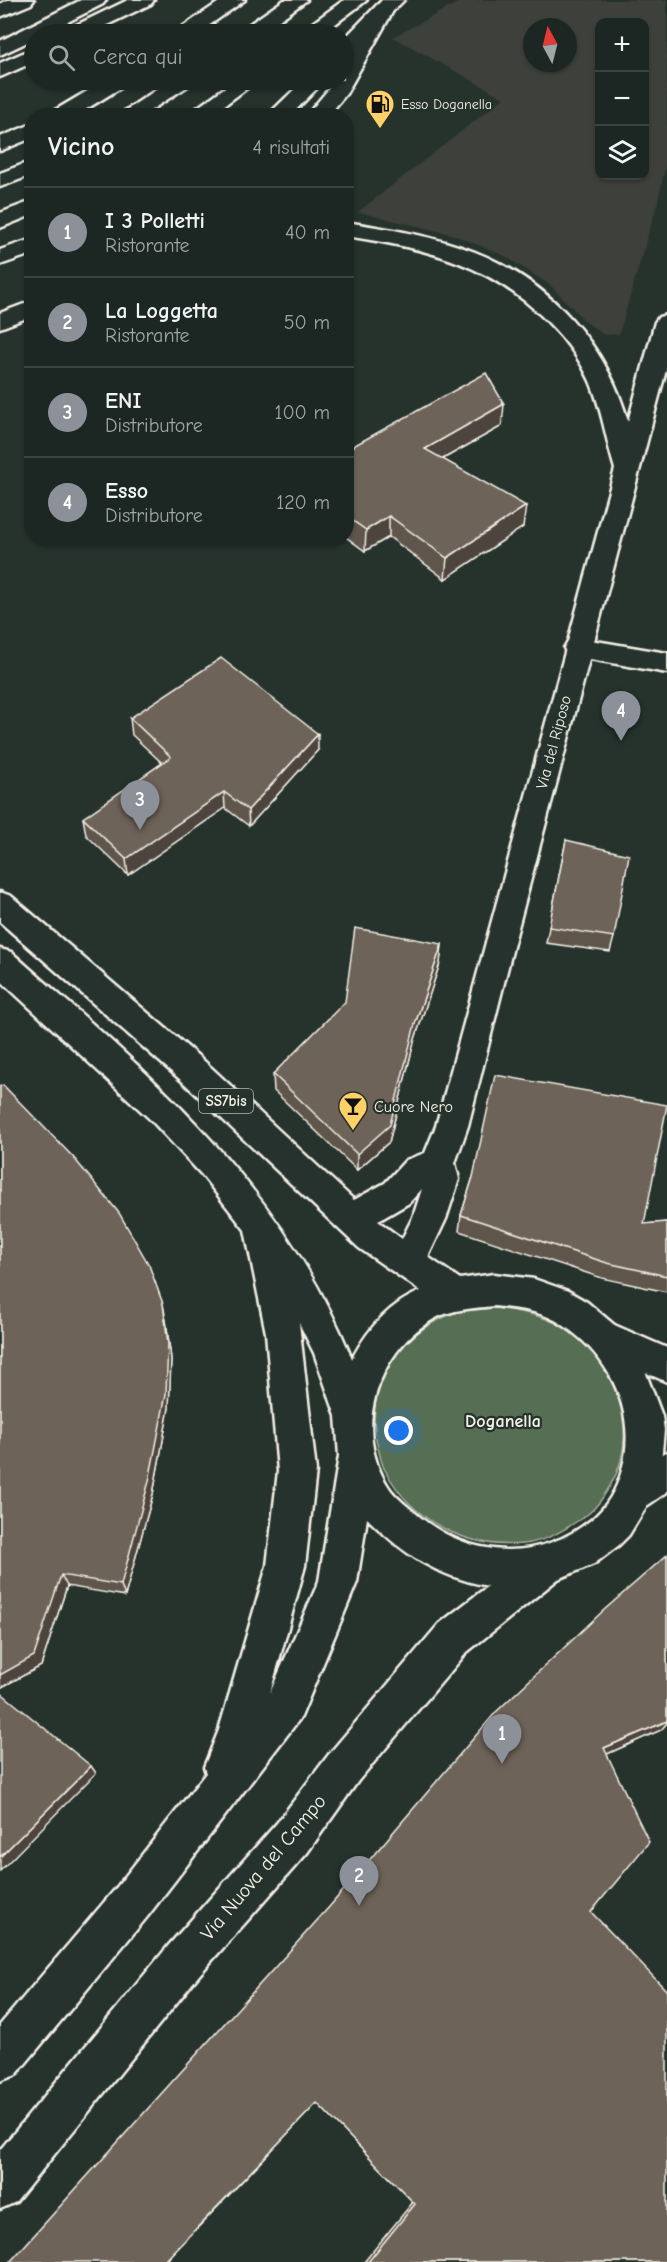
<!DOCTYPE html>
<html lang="it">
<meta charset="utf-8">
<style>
:root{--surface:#1c2622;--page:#29322f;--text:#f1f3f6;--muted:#a0a5a5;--line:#3a4340;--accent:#8c9099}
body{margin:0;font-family:"Comic Neue",sans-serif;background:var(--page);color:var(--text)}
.controls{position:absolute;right:18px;top:18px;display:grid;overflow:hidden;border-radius:12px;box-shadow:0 2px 4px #0004}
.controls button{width:54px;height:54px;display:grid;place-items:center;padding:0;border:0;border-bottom:2px solid var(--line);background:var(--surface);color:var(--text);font:30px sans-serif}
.compass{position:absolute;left:523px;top:18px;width:54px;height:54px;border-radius:50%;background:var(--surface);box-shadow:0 2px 4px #0004;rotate:353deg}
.you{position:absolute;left:399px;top:1431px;width:21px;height:21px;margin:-15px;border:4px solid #fff;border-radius:50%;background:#1a73e8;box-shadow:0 0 0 9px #1a73e833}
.badge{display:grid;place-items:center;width:39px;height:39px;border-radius:50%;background:var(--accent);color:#fff;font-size:20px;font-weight:700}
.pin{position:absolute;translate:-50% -50px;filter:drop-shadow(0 2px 3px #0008)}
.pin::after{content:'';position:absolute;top:32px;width:21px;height:18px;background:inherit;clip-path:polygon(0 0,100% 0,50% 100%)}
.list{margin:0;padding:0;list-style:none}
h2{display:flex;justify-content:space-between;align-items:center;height:78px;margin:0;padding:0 24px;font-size:26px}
h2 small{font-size:20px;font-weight:400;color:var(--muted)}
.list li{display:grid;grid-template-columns:39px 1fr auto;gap:18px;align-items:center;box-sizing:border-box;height:90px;padding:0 24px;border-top:2px solid var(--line)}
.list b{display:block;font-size:22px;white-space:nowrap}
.list p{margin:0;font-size:20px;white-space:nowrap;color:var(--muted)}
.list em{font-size:20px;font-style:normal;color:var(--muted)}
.icon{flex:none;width:33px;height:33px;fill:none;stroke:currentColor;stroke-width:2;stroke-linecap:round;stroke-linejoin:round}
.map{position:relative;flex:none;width:667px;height:2262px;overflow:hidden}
.search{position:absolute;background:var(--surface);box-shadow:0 2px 4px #0004;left:24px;top:24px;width:330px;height:66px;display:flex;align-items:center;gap:15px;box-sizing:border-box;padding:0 21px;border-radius:33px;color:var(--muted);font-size:22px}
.panel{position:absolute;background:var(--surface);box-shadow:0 2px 4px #0004;left:24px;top:108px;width:330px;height:438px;border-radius:24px}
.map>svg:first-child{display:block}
.built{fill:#3c413a;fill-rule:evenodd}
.green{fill:#576e53;stroke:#a6b09e;stroke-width:1.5}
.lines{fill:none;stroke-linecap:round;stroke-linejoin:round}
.minor-casing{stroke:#f4f1e8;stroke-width:5}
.major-casing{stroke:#f4f1e8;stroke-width:5}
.highway-casing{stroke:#f4f1e8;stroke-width:5}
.minor{fill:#26332d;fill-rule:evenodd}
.major{fill:#26332d;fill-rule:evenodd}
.highway{fill:#26332d;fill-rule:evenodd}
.wall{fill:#5f554c;stroke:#f4f1e8;stroke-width:1.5}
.shaded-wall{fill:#4d453e;stroke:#f4f1e8;stroke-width:1.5}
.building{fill:#6e6358;stroke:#f4f1e8;stroke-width:1.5}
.labels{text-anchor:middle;stroke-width:4.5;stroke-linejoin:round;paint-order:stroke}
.far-poi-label{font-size:14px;fill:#f4f1e8;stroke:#26332d;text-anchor:start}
.shield{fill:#26332d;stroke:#b6b8b0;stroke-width:1.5}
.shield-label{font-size:15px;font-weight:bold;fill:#f4f1e8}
.street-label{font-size:16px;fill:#f4f1e8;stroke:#26332d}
.poi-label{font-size:16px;fill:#f4f1e8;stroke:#26332d;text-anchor:start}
.neighbourhood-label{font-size:18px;font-weight:bold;fill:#f4f1e8;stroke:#26332d}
.near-street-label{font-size:20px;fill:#f4f1e8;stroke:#26332d}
</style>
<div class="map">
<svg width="667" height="2262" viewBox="0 0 667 2262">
<rect width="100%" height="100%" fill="#26332d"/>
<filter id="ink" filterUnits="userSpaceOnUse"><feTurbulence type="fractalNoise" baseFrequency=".0167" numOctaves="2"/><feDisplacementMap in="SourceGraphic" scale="12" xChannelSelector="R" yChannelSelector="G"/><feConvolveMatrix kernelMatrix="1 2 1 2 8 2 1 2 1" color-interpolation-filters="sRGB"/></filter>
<g filter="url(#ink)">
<path class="built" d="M463,0H667V159L658,201L619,334L604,335L586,322L550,285L503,255L451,234L358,212L504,98L393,37ZM600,22H644V176H600ZM532,27H568V63H532Z"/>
<path class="green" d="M496,1308C522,1312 550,1316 572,1333C617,1368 641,1434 610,1486C603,1497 598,1506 588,1514C569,1527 547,1542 523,1544C466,1549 412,1521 385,1470C381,1463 380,1455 378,1448C363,1388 397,1333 455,1313C467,1309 483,1309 496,1308Z"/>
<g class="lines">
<g class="minor-casing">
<g id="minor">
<path d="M8,0H34L31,4L0,17V4Z"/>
<path d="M578,638L667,653V673L568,655L564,648L568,641Z"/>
<path d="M605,1321L667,1348V1382L592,1349L587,1337L592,1325Z"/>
<path d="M667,1452V1492L648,1505L635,1510L622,1505L616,1492C625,1472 647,1460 667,1452Z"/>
</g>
</g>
<g class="major-casing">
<g id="major">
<path d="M81,0H106L103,4L44,34H34V39L0,55V41Z"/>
<path d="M382,0H404L393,11L346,94L328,116H306L327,91L334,80H344V63L375,8Z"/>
<path d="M346,222C390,229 434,236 475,252C549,281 608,346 628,422L655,322L659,317L667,315V366L514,943L468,1126L455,1163L459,1179L446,1219L428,1257L460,1279L494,1274L534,1279L568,1291L587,1302L619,1329L642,1363L662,1416L664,1430L661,1462L646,1507L629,1535L619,1545L594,1564L558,1579L467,1652L358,1781L307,1853L199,1975L16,2202L0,2209V2150L169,1945L277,1823L330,1753L439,1624L488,1586C436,1576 403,1554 367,1518L357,1582L301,1717L147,1917L16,2075L0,2081V2025L117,1887L206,1773L204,1767L219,1730L267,1566L278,1471L266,1333L245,1230L202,1175L152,1121L0,980V949L11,952C150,1074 281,1184 352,1359C367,1330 389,1304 421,1291L359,1248L182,1081L0,922V892L11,896L204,1061L354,1200L385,1183L406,1160L425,1153L436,1126L615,469C606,440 602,409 590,381C580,359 565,339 548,322C490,263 426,248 346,236ZM422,1189L413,1217L402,1239L378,1221L409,1203ZM494,1306C519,1309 541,1310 563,1325C611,1357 638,1414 622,1470C617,1489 607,1507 591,1520C536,1564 466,1558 414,1512C405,1504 394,1496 388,1486C352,1430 377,1352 432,1320C450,1309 474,1308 494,1306ZM299,1323L314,1353L336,1416L339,1456L319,1581L270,1693L305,1566L316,1471Z"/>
<path d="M32,301V316L0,328V313Z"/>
</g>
</g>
<g class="highway-casing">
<g id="highway">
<path d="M128,0H154L151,4L88,34H63L66,30Z"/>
<path d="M222,0H245L197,34H175L178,30Z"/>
<path d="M284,0H307L260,34H238L241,30Z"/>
<path d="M344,0H367L322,34H300L303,30Z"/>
<path d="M385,2L392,4L395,8L392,12L351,54L344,56V39L378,4Z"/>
<path d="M34,48V62L0,77V63Z"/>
<path d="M106,80H130L127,84L75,116H49L52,112Z"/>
<path d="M171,80H194L191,84L142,116H117Z"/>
<path d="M235,80H258L210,116H186Z"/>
<path d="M304,80H325L290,116H267Z"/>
<path d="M32,124V138L0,151V137Z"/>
<path d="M32,161V175L0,187V173Z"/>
<path d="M32,201V215L0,228V213Z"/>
<path d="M32,239V254L0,265V250Z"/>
</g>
</g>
<use href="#minor" class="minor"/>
<use href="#major" class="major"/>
<use href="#highway" class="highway"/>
</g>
<g class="wall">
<path d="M502,426L443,459L523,527L445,579L389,537L365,551L346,537V450Z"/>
<path d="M130,718L318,750L249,826L225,808L128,875L86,835L83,818L162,763L132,735Z"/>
<path d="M566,840L614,937L610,952L546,943Z"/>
<path d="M442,944L440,963L414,1042L389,1142L357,1170L274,1091L273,1074Z"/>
<path d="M0,1087L166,1320L171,1359L169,1408L153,1494L125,1596L67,1586L41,1666L0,1688Z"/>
<path d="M473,1177L644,1224L667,1222V1292L602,1278L459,1231L461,1215Z"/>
<path d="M667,1555V1723L661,1730L607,1754L591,1912L667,2262H364L413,2202L317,2103Z"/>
</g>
<g class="shaded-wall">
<path d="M504,404L502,426L423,470L425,449Z"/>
<path d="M526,506L523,527L445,579L447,558Z"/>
<path d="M389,516V537L365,551L366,530Z"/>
<path d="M318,734V750L249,826L248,810Z"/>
<path d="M224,792L225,808L128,875L126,859Z"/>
<path d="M442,944L440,963L414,1042L389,1142L357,1170V1154L415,1024Z"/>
<path d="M163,1304L166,1320L171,1359L169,1408L153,1494L125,1596L121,1585Z"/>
<path d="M61,1575L67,1586L41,1666L0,1688V1675Z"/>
<path d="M667,1721V1723L661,1730L598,1758L604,1748Z"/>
<path d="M91,1766L96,1773L0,1871V1857Z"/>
<path d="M317,2103L165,2262H164Z"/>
</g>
<g class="building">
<path d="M486,373L504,404L425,449L526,506L447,558L389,516L366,530L346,516V450Z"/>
<path d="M221,658L318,734L248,810L224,792L126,859L83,818L171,757L130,718Z"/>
<path d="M566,840L629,855L614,937L549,927Z"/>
<path d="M355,928L442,944L415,1024L390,1125L357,1154L273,1074L345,1002Z"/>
<path d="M495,1075L667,1105L644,1224L667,1222V1276L607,1263L461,1215L473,1177Z"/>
<path d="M3,1085L73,1157L119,1213L149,1265L163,1304L168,1344L166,1394L149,1481L121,1585L61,1575L34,1656L0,1675V1087Z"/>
<path d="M667,1555V1721L604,1748L649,1842L591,1912L667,1991V2262H368L415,2204L317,2103L164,2262H10L330,1906L496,1712L604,1610Z"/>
<path d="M0,1692L91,1766L0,1857Z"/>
</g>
</g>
<defs>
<g id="fuel-pin" transform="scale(1.5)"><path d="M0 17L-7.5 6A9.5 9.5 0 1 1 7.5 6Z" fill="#ffd166" stroke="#26332d"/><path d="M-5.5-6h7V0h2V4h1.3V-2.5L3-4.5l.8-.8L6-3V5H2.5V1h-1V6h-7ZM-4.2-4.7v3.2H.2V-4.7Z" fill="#111"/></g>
<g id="bar-pin" transform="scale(1.5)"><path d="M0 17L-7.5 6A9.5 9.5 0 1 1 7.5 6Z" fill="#ffd166" stroke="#26332d"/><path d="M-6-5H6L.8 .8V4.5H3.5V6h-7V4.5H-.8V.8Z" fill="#111"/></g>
</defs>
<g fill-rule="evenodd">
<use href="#fuel-pin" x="380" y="104"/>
<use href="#bar-pin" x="353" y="1106"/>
</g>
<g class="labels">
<g class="far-poi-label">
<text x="401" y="109">Esso Doganella</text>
</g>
<rect class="shield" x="199" y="1089" width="54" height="24" rx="4.5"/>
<g class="shield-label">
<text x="226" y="1106">SS7bis</text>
</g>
<g class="street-label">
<text transform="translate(553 742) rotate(-75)" y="6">Via del Riposo</text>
</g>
<g class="poi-label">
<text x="374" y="1112">Cuore Nero</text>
</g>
<g class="neighbourhood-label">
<text x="503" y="1427">Doganella</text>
</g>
<g class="near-street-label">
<text transform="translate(263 1867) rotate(-50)" y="7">Via Nuova del Campo</text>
</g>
</g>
</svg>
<div class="controls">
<button>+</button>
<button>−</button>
<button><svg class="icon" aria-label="layers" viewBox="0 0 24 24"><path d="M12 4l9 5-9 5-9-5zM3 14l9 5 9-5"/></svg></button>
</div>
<svg class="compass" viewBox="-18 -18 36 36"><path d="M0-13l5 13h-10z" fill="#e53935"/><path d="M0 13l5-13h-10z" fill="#a0a5a5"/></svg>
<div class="you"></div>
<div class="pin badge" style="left:502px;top:1764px">1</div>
<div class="pin badge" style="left:359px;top:1906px">2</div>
<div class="pin badge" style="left:140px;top:830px">3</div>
<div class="pin badge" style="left:621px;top:741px">4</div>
<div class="search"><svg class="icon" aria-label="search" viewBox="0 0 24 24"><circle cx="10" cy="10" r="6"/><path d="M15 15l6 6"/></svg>Cerca qui</div>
<section class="panel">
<h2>Vicino<small>4 risultati</small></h2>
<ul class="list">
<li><span class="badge">1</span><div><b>I 3 Polletti</b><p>Ristorante</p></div><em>40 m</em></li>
<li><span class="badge">2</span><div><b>La Loggetta</b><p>Ristorante</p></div><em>50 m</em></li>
<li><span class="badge">3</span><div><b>ENI</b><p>Distributore</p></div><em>100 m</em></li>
<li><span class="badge">4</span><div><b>Esso</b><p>Distributore</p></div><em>120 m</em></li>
</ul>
</section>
</div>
